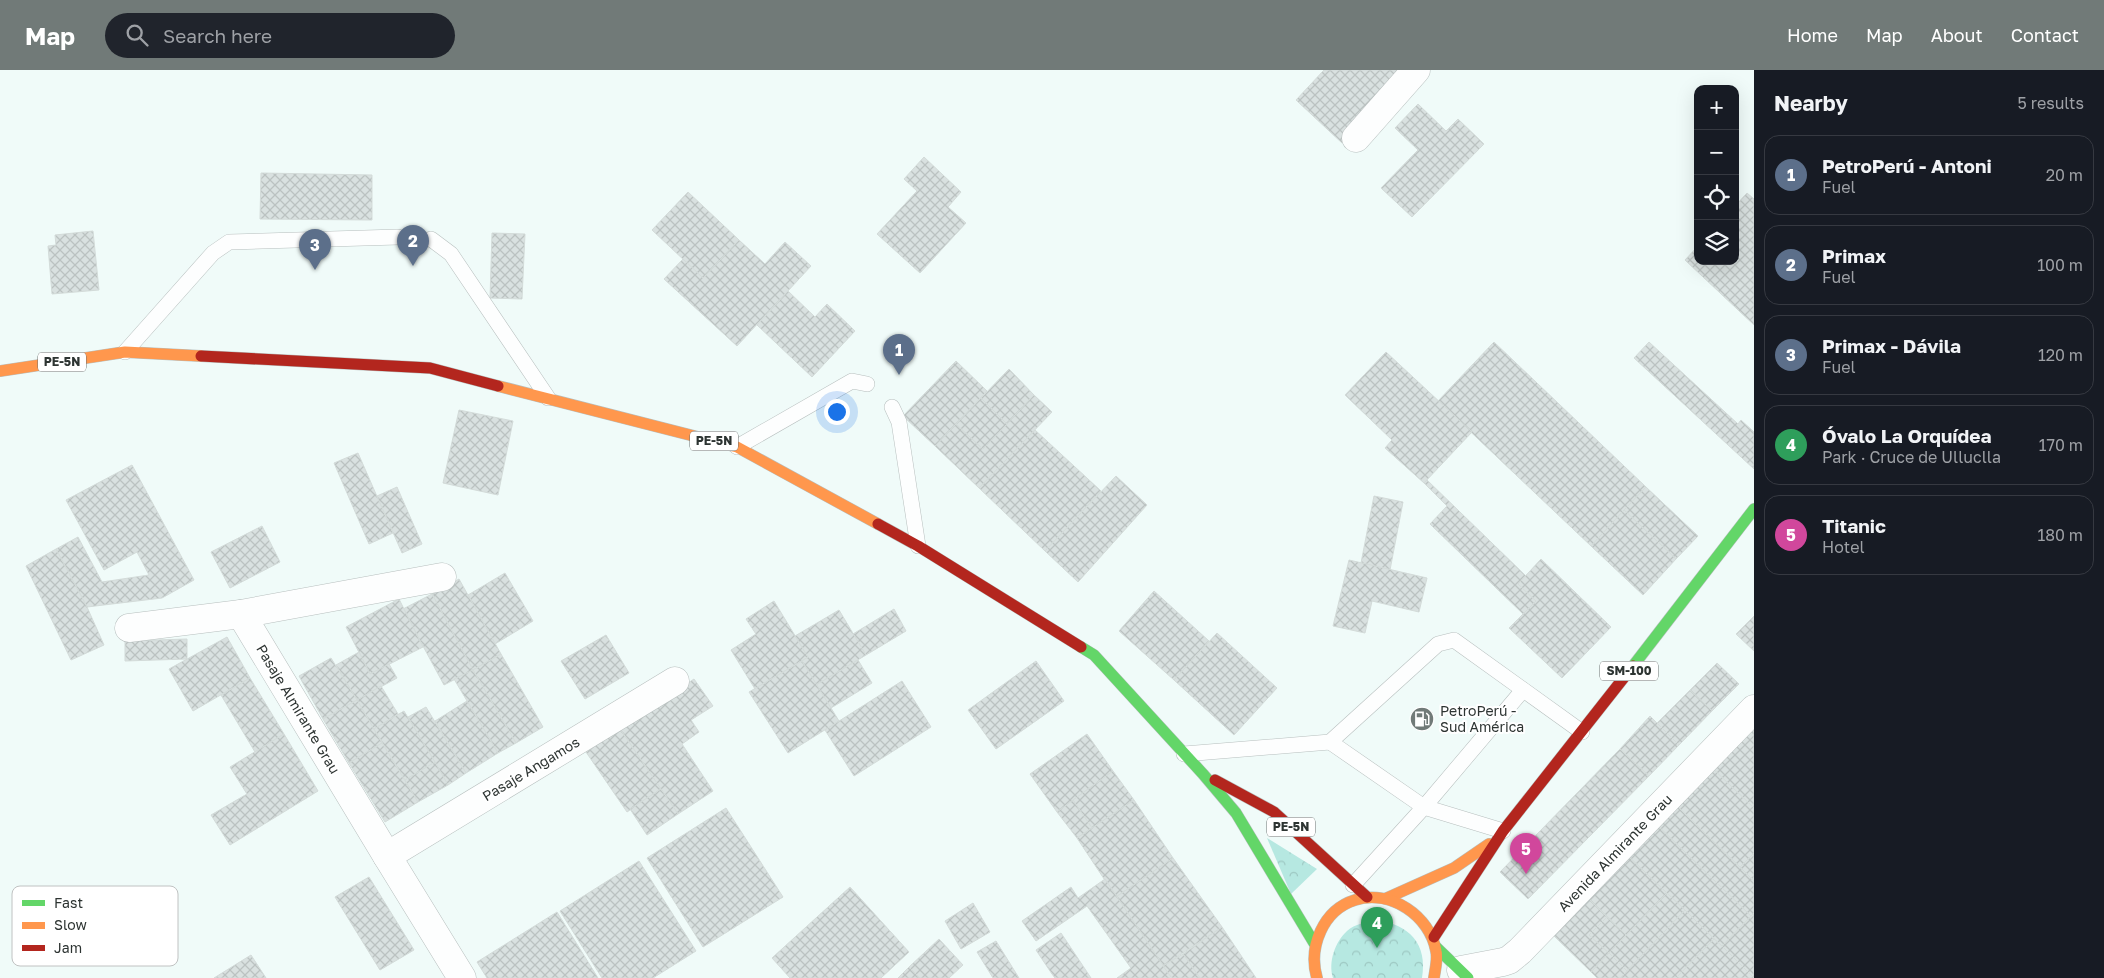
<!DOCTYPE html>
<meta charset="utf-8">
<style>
:root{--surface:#171b24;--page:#20242c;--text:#f1f3f6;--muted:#9ea1a6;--line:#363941;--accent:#717a78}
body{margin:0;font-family:"Golos Text",sans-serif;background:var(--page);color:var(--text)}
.controls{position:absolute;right:15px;top:15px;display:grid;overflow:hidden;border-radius:10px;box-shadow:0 5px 20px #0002}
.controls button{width:45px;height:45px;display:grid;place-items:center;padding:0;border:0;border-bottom:1px solid var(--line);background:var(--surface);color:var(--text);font:25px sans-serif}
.you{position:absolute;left:836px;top:341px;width:18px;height:18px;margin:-12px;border:4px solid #fff;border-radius:50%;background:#1a73e8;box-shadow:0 0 0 8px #1a73e833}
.badge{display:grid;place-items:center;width:32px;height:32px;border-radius:50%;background:var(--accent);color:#fff;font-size:16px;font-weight:700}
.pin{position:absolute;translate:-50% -41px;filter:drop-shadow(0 1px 2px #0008)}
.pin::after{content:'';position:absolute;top:26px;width:18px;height:15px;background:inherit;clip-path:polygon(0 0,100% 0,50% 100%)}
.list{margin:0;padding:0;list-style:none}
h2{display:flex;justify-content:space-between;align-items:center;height:65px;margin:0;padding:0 20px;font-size:21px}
h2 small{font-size:16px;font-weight:400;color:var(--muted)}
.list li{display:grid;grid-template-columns:32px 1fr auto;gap:15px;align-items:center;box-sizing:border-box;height:80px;margin:0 10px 10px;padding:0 10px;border:1px solid var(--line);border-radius:15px}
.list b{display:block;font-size:19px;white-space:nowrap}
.list p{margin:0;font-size:16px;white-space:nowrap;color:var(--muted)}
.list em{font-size:16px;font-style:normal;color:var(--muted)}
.icon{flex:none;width:28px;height:28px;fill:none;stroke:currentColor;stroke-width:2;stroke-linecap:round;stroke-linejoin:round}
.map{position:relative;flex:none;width:1754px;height:908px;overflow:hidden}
header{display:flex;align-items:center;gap:30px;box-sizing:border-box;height:70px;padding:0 25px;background:var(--accent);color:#fff}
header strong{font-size:24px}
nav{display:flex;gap:28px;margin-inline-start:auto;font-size:18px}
.search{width:350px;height:45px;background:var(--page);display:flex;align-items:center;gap:12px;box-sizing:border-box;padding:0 18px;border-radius:28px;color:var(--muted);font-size:19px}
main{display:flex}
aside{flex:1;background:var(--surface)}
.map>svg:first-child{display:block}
.forest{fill:url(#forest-crowns)}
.building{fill:url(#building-cross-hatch);stroke:#d3dbd9}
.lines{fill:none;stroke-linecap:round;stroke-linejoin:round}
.lane-casing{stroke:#b7bfbe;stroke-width:16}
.street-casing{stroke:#b7bfbe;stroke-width:29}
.fast-casing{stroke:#b7bfbe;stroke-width:12}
.slow-casing{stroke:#b7bfbe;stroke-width:12}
.jam-casing{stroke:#b7bfbe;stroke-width:12}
.lane{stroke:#fdfefe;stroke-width:15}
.street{stroke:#fdfefe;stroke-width:28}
.fast{stroke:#63d668;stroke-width:11}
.slow{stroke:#ff974d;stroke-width:11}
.jam{stroke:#b3261e;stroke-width:11}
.labels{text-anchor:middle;stroke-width:4;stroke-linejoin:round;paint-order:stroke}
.shield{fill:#fff;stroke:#6c7170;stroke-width:1}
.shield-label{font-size:12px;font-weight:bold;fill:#2d3432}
.street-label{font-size:14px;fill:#2d3432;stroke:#fff}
.poi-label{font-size:14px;fill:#2d3432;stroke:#fff;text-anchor:start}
.key{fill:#fff;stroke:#c0c2c2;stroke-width:1}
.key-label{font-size:14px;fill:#2d3432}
</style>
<header>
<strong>Map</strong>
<div class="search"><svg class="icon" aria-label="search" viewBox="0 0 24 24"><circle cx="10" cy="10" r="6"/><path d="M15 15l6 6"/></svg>Search here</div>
<nav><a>Home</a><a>Map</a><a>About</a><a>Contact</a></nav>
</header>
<main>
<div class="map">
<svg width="1754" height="908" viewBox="0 0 1754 908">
<defs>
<pattern id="forest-crowns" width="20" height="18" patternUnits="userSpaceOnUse" patternTransform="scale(1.25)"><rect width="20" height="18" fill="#b6e8e1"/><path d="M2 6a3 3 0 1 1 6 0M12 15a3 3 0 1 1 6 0" fill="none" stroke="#9dc8c2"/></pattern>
<pattern id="building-cross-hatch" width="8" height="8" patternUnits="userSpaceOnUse" patternTransform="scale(1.25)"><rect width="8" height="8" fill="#d9e1e0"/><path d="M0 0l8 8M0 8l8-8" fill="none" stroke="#bbc2c1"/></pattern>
</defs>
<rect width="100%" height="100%" fill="#f0fbf9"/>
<g class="forest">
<path d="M1267,768L1317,799L1291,824Z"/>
<path d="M1376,850C1409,854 1428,874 1422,908H1333C1328,892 1335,872 1347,861C1355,854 1366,852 1376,850Z"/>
</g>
<g class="building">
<path d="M1324,0H1410L1342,73L1296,30Z"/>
<path d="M1418,34L1446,61L1458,49L1484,74L1412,147L1381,118L1418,80L1395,58Z"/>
<path d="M924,87L961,122L948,137L966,153L920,203L877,164L917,121L904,109Z"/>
<path d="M261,103L372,105V150L260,149Z"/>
<path d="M688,122L739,170L703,208L652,160Z"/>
<path d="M1747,123L1754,129V255L1685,190L1698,176V191H1735V136Z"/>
<path d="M93,161L99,220L52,224L48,176L56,175L55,165Z"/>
<path d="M492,163L525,164L522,229L490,228Z"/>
<path d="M739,170L765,194L785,172L811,196L737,276L664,209L683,189L703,208Z"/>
<path d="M788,221L815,247L827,234L855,261L812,307L757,255Z"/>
<path d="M1494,272L1646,417L1591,476L1438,331Z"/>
<path d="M1649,272L1738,354L1741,350L1754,362V399L1634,288Z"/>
<path d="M1386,282L1472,362L1424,413L1385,378L1392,370L1345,325Z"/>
<path d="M956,291L987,321L935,376L903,346Z"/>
<path d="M1009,299L1034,325L1007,354L981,328Z"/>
<path d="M1034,325L1052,342L979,418L935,376L956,354L983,379Z"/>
<path d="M981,328L1007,354L983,379L956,354Z"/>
<path d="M459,340L513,351L498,425L443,413Z"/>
<path d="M1035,360L1101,421L1045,481L979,418Z"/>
<path d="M358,383L393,463L369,474L334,393Z"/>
<path d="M132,395L194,510L162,528L87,537L56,479L78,467L102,512L149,505L137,482L104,500L66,430Z"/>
<path d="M1116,406L1147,435L1078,512L1045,481Z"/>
<path d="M1427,410L1526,506L1518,514L1536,531L1523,544L1430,454L1447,436L1424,413Z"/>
<path d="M397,417L422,474L402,483L377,426Z"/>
<path d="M1646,417L1698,466L1676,489L1624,440Z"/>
<path d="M1374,426L1403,432L1390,500L1361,493Z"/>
<path d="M1624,440L1676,489L1643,525L1591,476Z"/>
<path d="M262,456L280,492L230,518L211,482Z"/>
<path d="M56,479L87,537L104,575L71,590L26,496Z"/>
<path d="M1541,489L1611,557L1562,608L1509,558L1536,531L1518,514Z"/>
<path d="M1349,490L1427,508L1419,542L1372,531L1365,563L1333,556Z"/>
<path d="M505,503L533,551L495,574L468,525Z"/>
<path d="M459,509L501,584L473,600L432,524Z"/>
<path d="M1154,521L1209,571L1174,610L1119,561Z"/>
<path d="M432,524L473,600L444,615L403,539Z"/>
<path d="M399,529L423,577L370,604L346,557Z"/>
<path d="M774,531L808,587L755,619L731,580L756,564L746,549Z"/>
<path d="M894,539L906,561L866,585L853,564Z"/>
<path d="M839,540L866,585L816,615L802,591L808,587L795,566Z"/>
<path d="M1754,546V581L1736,564Z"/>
<path d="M1217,563L1277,618L1234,665L1174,610Z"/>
<path d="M606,565L629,603L585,629L561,591Z"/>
<path d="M227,567L250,608L193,641L169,599Z"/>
<path d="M187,569V589L125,591V571Z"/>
<path d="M359,582L370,604L389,594L397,608L357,630L336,595Z"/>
<path d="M501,584L543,657L516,673L473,600Z"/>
<path d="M331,588L357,630L323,649L299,606Z"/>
<path d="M858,590L872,613L831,638L816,615Z"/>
<path d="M802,591L839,651L788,683L749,622Z"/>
<path d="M1036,591L1064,631L996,679L968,640Z"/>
<path d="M1717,593L1739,614L1712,641L1690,620Z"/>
<path d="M473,600L516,673L498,683L454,609Z"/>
<path d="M250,608L284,664L255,682L221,625Z"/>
<path d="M694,609L713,636L691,650L699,662L682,674L713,721L678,744L620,659Z"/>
<path d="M902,611L931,657L854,706L825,660Z"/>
<path d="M381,616L398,644L374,659L357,630Z"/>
<path d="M1690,620L1712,641L1679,675L1657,653Z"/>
<path d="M357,630L382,673L349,693L323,649Z"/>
<path d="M467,631L498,683L466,703L435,651Z"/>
<path d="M426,637L466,703L448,715L408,647Z"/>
<path d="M404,641L435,692L405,710L374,659Z"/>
<path d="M1650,646L1679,675L1649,706L1620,679Z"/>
<path d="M1754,655V738L1712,698Z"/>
<path d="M620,659L661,719L627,742L586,682Z"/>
<path d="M284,664L318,721L230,775L211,745L247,724L230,697Z"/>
<path d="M1087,664L1113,701L1057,742L1030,704Z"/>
<path d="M382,673L418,732L385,752L349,693Z"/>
<path d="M1620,679L1649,706L1528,829L1500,802Z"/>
<path d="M435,692L448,715L418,732L405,710Z"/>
<path d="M1712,698L1754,738V783L1740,797L1675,734Z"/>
<path d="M1113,701L1134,730L1092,758L1073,730Z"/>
<path d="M661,719L678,744L647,765L630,739Z"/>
<path d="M1073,730L1092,758L1077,768L1057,742Z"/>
<path d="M1134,730L1173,788L1116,827L1077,768Z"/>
<path d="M1675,734L1754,811V843L1751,846L1656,754Z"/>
<path d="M726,738L783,827L703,877L647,788Z"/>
<path d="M1656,754L1751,846L1722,876L1626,784Z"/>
<path d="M1754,783V811L1740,797Z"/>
<path d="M1626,784L1667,823L1626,865L1586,826Z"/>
<path d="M1173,788L1222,857L1163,896L1116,827Z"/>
<path d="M639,791L696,881L653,908H602L560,841Z"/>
<path d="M369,807L414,880L380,900L335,827Z"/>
<path d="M1105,809L1171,907L1169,908H1117L1131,898L1087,836L1036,871L1022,851L1071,817L1078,828Z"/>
<path d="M850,817L909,882L881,908H790L772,888Z"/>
<path d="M1667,823L1685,840L1627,901L1609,883Z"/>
<path d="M1586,826L1607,847L1589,865L1609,883L1591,902L1550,862Z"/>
<path d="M973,833L990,862L961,879L945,851Z"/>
<path d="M1685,840L1714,869L1676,908H1620Z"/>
<path d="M557,842L598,908H487L477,892Z"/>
<path d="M1754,843V908L1722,876Z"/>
<path d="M1607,847L1626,865L1609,883L1589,865Z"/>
<path d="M1222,857L1256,908H1200L1183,884Z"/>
<path d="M1061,863L1091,908H1055L1052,904L1036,880Z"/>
<path d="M939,869L963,895L949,908H920L909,897Z"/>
<path d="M1714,869L1722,876L1754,908H1676Z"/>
<path d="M996,871L1019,908H993L977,882Z"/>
<path d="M1609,883L1627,901L1620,908H1597L1591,902Z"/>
<path d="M1183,884L1200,908H1172L1163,896Z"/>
<path d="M251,885L266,908H214Z"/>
<path d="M909,897L920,908H898Z"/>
</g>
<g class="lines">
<g class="lane-casing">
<g id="lane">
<path d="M431,169L451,184L548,328"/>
<path d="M125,282L213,183L229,172L398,167"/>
<path d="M892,337L899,352L918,476"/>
<path d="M737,377L852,311L867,314"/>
<path d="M1330,672L1424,737L1503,761"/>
<path d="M1184,684L1330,672L1438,574L1454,570L1582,662"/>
<path d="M1353,815L1424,737L1523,620"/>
</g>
</g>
<g class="street-casing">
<g id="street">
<path d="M1356,68L1416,0"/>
<path d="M241,544L387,786L462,908"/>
<path d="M129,558L241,544L442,507"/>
<path d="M387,786L675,611"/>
<path d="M1461,900L1503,892L1509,890L1520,881L1754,639"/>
</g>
</g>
<g class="fast-casing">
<g id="fast">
<path d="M1081,577L1094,585L1203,704L1236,743L1314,873"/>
<path d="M1633,596L1754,439"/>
<path d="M1436,877L1468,908"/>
</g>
</g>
<g class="slow-casing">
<g id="slow">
<path d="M0,301L125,282L201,286"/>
<path d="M498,316L737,377L878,454"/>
<path d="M1387,828L1454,798L1489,774"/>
<path d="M1317,908C1308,877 1323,840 1355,830C1391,819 1430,846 1436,881C1438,889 1435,900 1434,908"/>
</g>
</g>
<g class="jam-casing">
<g id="jam">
<path d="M201,286L430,298L498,316"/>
<path d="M878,454L918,476L1081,577"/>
<path d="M1215,710L1274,742L1367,827"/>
<path d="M1434,867L1503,761L1633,596"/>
</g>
</g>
<use href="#lane" class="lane"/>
<use href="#street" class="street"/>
<use href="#fast" class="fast"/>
<use href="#slow" class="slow"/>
<use href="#jam" class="jam"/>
</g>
<defs>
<g id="fuel-disc" transform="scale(1.25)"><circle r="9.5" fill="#717a78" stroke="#fff"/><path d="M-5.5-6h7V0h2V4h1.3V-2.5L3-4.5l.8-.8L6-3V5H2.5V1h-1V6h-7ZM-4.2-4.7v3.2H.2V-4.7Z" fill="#fff"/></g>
</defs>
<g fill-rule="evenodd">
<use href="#fuel-disc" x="1422" y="649"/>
</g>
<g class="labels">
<g class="shield">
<rect x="38" y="282.5" width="48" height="19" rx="4"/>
<rect x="690" y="361.5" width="48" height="19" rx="4"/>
<rect x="1600" y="591.5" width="58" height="19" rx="4"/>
<rect x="1267" y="747.5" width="48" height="19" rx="4"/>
</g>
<g class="shield-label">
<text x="62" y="296">PE-5N</text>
<text x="714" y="375">PE-5N</text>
<text x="1629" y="605">SM-100</text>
<text x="1291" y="761">PE-5N</text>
</g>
<g class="street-label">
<text transform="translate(298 639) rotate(59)" y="5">Pasaje Almirante Grau</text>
<text transform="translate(531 699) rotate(-31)" y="5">Pasaje Angamos</text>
<text transform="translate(1615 783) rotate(-46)" y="5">Avenida Almirante Grau</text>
</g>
<g class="poi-label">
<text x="1440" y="646">PetroPerú -<tspan x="1440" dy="16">Sud América</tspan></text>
</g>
</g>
<rect x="12" y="816" width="166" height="80" rx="8" class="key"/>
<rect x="22" y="830" width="23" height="6" fill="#63d668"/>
<rect x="22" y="852" width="23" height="7" fill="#ff974d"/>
<rect x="22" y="875" width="23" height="6" fill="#b3261e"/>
<g class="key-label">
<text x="54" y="838">Fast</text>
<text x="54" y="860">Slow</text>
<text x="54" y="883">Jam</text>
</g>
</svg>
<div class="controls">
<button>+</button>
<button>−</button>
<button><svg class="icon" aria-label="locate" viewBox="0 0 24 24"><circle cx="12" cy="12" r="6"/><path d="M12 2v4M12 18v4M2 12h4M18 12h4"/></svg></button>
<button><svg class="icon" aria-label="layers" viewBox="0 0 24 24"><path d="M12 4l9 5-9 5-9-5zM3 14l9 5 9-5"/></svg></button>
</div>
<div class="you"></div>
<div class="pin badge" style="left:899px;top:305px;background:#5c6f8a">1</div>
<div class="pin badge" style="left:413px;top:196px;background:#5c6f8a">2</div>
<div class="pin badge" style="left:315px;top:200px;background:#5c6f8a">3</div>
<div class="pin badge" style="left:1377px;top:878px;background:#2e9e5b">4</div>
<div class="pin badge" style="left:1526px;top:804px;background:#d1479c">5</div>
</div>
<aside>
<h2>Nearby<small>5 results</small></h2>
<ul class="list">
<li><span class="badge" style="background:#5c6f8a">1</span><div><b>PetroPerú - Antoni</b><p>Fuel</p></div><em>20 m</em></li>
<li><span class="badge" style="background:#5c6f8a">2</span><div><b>Primax</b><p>Fuel</p></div><em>100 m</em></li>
<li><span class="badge" style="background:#5c6f8a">3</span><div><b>Primax - Dávila</b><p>Fuel</p></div><em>120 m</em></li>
<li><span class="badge" style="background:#2e9e5b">4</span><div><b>Óvalo La Orquídea</b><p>Park · Cruce de Ulluclla</p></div><em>170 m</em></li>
<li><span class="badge" style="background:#d1479c">5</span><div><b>Titanic</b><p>Hotel</p></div><em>180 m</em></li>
</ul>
</aside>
</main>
